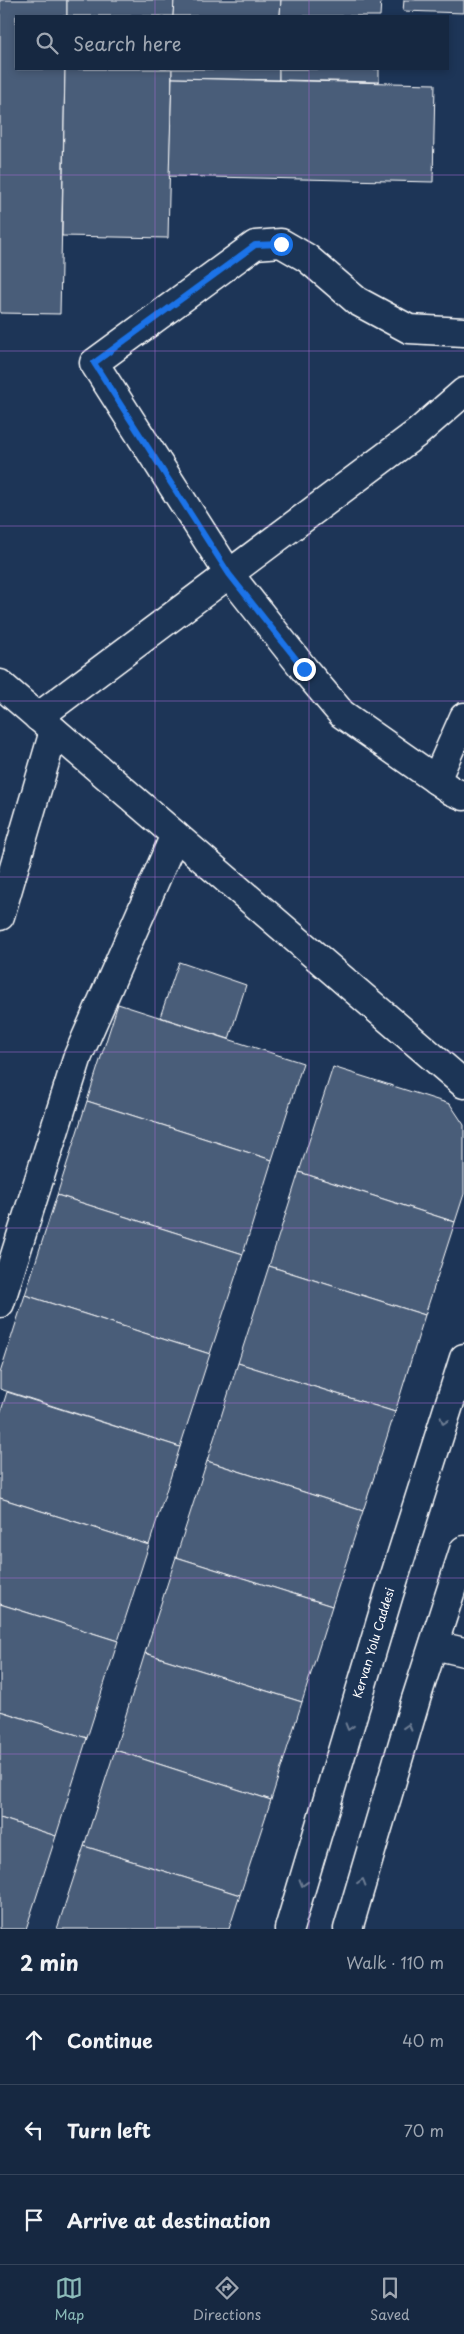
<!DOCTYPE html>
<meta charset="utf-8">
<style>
:root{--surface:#162841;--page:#1f3048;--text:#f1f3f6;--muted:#9ea6b1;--line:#35445a;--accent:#8bbbb9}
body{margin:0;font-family:"Playpen Sans",sans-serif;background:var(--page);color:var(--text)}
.stop{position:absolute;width:15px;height:15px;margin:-11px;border:4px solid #1a73e8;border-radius:50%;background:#fff}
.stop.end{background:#1a73e8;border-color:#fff;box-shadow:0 1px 5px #0008}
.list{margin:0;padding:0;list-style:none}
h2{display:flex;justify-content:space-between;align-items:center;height:65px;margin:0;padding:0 20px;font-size:21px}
h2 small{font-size:16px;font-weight:400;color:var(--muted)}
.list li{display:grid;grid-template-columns:32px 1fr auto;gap:15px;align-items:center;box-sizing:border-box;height:90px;padding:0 20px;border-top:1px solid var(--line)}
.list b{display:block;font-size:19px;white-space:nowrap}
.list em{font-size:16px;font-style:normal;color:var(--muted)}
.icon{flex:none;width:28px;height:28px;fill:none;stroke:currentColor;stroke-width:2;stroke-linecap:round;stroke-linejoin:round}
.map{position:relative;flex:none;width:464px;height:1929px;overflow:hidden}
.search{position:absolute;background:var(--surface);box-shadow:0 2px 8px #0003;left:15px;right:15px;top:15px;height:55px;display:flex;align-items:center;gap:12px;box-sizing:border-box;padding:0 18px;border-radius:0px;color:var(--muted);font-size:19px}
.sheet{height:335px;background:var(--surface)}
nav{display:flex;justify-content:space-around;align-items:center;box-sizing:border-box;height:70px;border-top:1px solid var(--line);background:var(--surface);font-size:14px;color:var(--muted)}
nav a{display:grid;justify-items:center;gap:2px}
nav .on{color:var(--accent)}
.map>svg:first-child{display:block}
.building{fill:#4a5d79;stroke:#fff}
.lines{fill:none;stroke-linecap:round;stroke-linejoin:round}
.minor-casing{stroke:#fff;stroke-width:31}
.tertiary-casing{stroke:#fff;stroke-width:31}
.secondary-casing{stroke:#fff;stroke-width:31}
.minor{stroke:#1d3557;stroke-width:28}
.tertiary{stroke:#1d3557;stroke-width:28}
.secondary{stroke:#1d3557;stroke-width:28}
.oneway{stroke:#6c7c92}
.route{stroke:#1a73e8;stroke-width:6}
.grid{fill:none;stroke:#a36bd2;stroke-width:1;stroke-opacity:0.55}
.labels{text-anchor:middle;stroke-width:4;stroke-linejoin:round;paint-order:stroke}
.street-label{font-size:12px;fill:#fff;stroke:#1d3557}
</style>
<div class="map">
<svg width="464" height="1929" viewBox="0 0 464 1929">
<rect width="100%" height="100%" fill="#1d3557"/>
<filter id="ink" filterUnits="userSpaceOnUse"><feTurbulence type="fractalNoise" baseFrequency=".02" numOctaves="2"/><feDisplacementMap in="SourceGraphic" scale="10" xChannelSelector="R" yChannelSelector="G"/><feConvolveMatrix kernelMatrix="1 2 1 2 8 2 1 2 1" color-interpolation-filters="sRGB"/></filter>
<g filter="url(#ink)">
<g class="building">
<path d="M0,0H67V16H16V69H65L60,314L0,313Z"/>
<path d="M67,0H174L173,16H67Z"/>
<path d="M174,0H281L280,16H173Z"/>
<path d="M281,0H381L380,16H280Z"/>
<path d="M404,0H464V13L403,11Z"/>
<path d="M65,69H172L168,238L62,236Z"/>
<path d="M172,69H279V80L172,78Z"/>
<path d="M279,69H379V82L279,80Z"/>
<path d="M172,78L435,84L433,182L169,176Z"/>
<path d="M179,962L246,985L229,1039L160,1017Z"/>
<path d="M118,1004L303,1063L272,1160L87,1101Z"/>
<path d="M333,1067L450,1104L464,1125V1194L455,1222L299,1172Z"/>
<path d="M87,1101L272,1160L243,1254L57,1195Z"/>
<path d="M299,1172L455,1222L425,1315L269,1266Z"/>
<path d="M57,1195L243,1254L210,1354L25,1295Z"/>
<path d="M269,1266L425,1315L395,1412L238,1363Z"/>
<path d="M25,1295L210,1354L180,1447L0,1389V1373Z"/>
<path d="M238,1363L395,1412L363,1511L207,1461Z"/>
<path d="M7,1392L180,1447L149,1545L0,1498V1414Z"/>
<path d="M207,1461L363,1511L332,1606L176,1557Z"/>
<path d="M0,1498L149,1545L118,1641L0,1604Z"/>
<path d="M176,1557L332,1606L302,1702L145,1653Z"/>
<path d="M0,1604L118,1641L87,1738L0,1711Z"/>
<path d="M145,1653L302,1702L271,1800L115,1750Z"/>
<path d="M0,1711L87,1738L56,1836L0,1818Z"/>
<path d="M115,1750L271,1800L240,1895L84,1846Z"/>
<path d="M0,1818L56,1836L26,1929H0Z"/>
<path d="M84,1846L240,1895L229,1929H57Z"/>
</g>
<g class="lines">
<g class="minor-casing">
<g id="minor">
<path d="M464,332L409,329L357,301L307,258L281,243L255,245L94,363L229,574L304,669L342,714L452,791L464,796"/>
<path d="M38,717L417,433L464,392"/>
<path d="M436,780L464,717"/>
<path d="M0,916L54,731"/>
<path d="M0,1303L78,1056L175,835"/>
<path d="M434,1645L464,1652"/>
</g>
</g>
<g class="tertiary-casing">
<path id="tertiary" d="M0,684L464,1084"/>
</g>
<g class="secondary-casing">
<g id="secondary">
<path d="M289,1929L389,1594L464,1358"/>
<path d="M348,1929L416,1699L464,1550"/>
</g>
</g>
<use href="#minor" class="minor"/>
<use href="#tertiary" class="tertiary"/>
<use href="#secondary" class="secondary"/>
</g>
<defs><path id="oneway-chevron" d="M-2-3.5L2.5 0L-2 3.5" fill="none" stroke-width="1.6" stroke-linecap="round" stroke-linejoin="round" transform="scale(1.25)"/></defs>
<g class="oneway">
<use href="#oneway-chevron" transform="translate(444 1421) rotate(108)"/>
<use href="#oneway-chevron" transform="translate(349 1727) rotate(107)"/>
<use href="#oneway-chevron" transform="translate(408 1727) rotate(-73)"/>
<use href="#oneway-chevron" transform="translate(362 1882) rotate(-73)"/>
<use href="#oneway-chevron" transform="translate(303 1883) rotate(107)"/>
</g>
</g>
<g class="lines" filter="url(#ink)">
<path class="route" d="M281,244L255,245L94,363L229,574L304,669"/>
</g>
<path class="grid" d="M155,0V16M309,0V16M155,69V1929M309,69V1929M0,175H464M0,351H464M0,526H464M0,701H464M0,877H464M0,1052H464M0,1228H464M0,1403H464M0,1578H464M0,1754H464"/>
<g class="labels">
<g class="street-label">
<text transform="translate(374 1643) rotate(-73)" y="4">Kervan Yolu Caddesi</text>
</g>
</g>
</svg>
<div class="stop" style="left:281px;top:244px"></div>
<div class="stop end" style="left:304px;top:669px"></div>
<div class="search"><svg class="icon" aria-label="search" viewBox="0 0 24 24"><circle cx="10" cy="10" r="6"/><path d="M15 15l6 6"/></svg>Search here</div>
</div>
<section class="sheet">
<h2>2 min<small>Walk · 110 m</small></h2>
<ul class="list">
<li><svg class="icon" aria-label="ahead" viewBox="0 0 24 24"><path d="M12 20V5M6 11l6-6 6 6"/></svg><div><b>Continue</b></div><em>40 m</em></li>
<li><svg class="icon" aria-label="left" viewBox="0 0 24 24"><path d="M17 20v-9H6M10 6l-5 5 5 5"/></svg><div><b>Turn left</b></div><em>70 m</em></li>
<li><svg class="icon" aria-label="arrive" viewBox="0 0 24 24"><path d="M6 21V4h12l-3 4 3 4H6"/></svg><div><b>Arrive at destination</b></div></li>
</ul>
</section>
<nav>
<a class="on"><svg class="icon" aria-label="map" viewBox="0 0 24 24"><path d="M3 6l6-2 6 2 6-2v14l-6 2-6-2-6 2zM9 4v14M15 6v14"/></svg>Map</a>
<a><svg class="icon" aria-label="directions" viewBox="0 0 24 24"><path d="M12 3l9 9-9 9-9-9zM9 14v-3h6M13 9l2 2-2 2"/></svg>Directions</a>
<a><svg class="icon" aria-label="saved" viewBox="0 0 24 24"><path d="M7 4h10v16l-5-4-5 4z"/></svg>Saved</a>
</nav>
